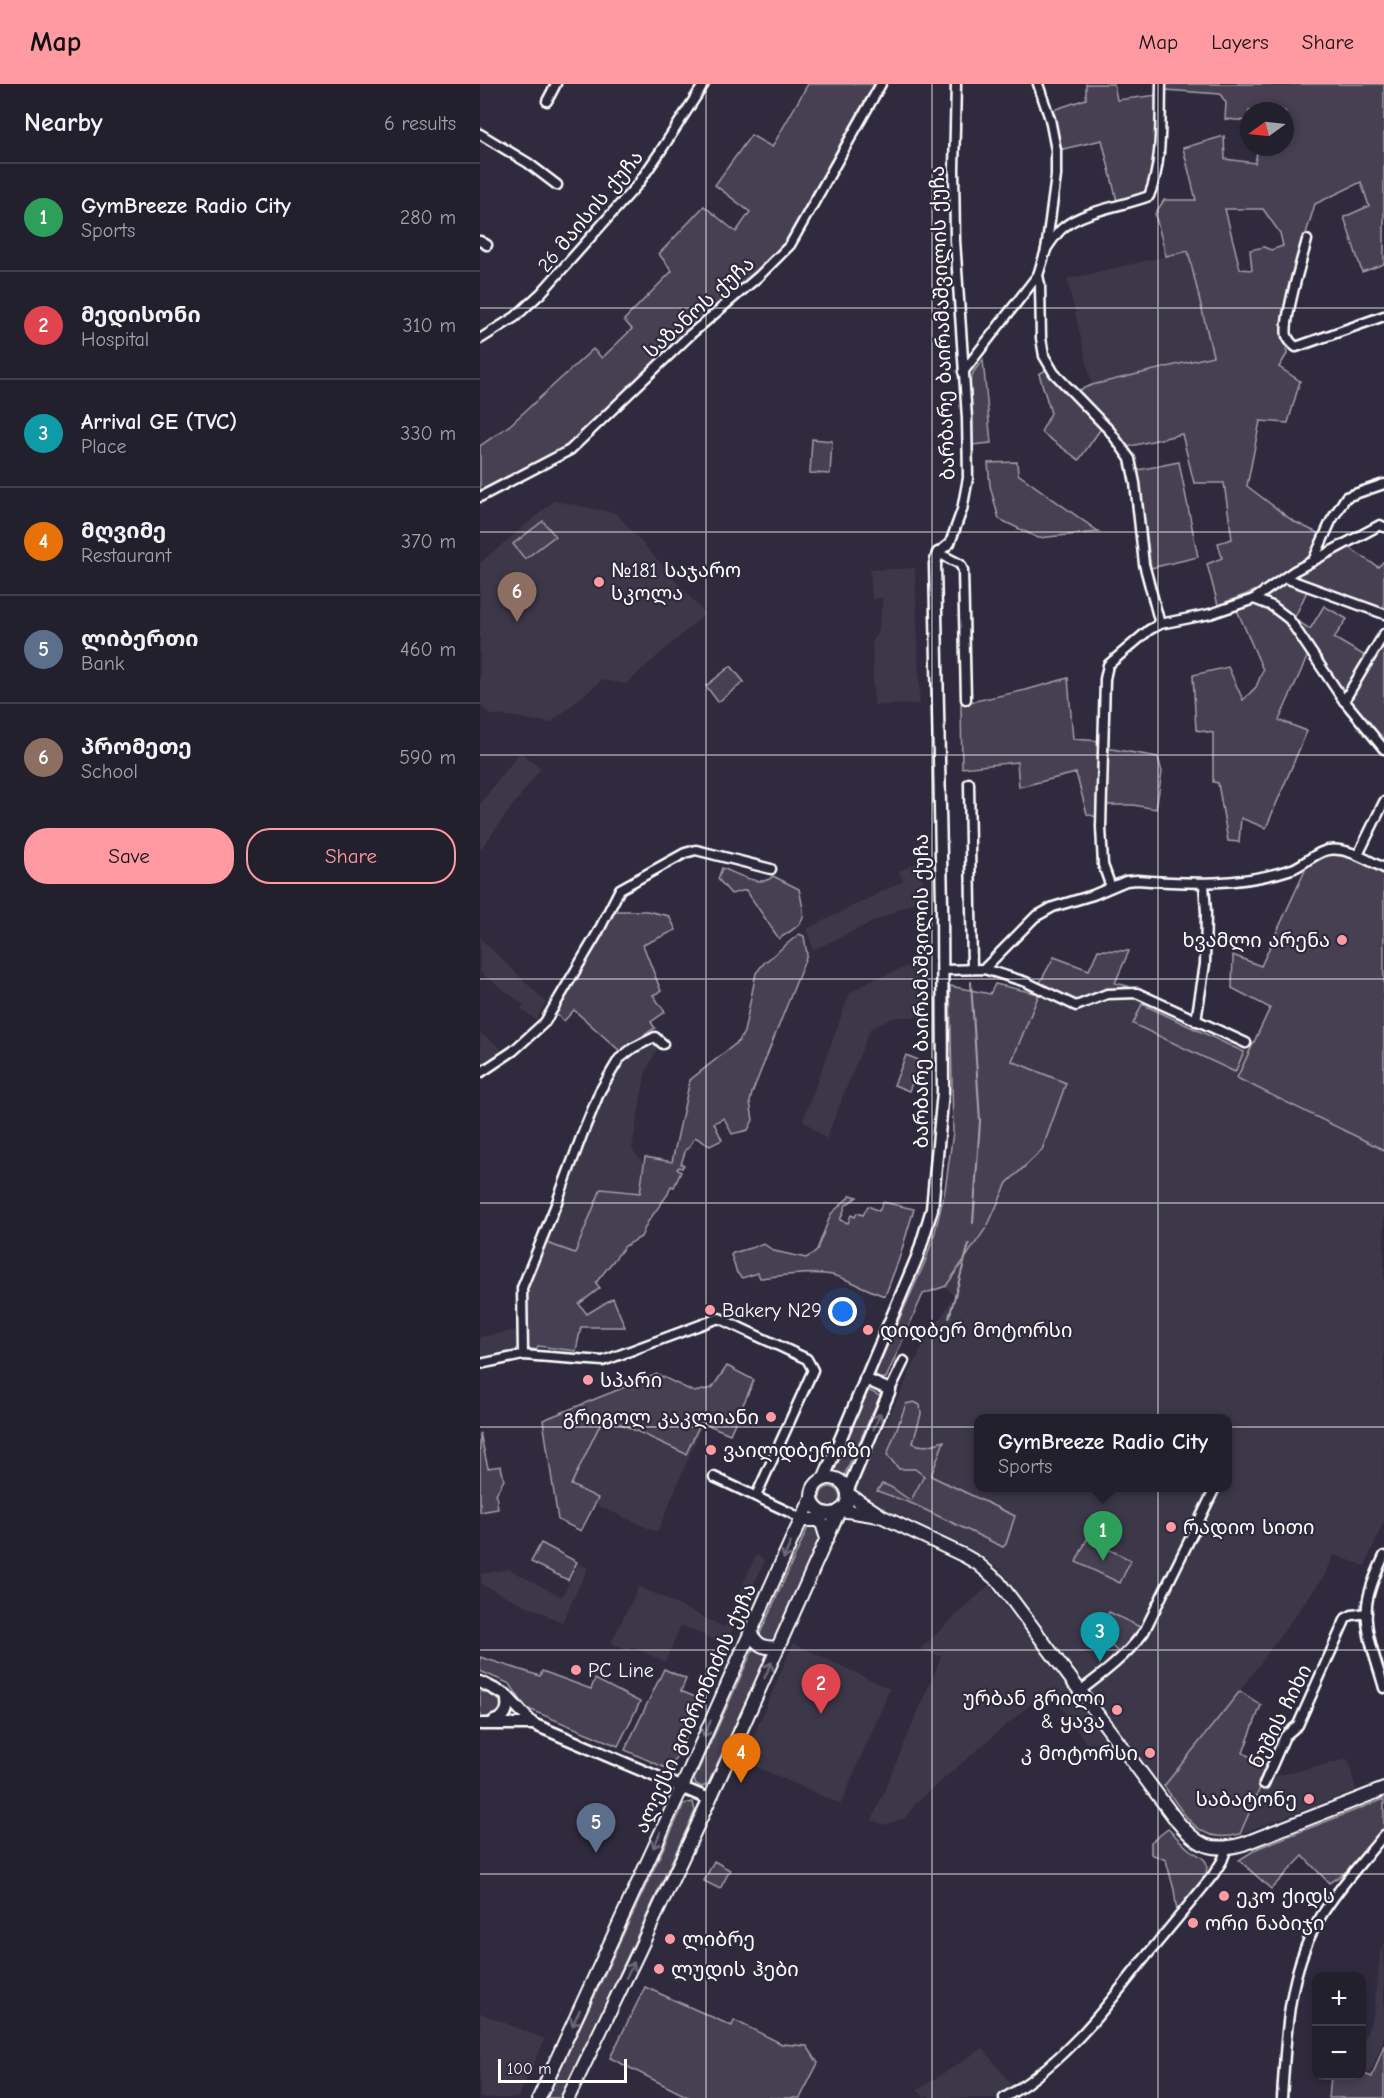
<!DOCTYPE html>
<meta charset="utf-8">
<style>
:root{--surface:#23202e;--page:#2f2d3a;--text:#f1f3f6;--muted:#a3a3aa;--line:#403e4a;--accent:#ff9aa2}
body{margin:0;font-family:"Comic Neue","Noto Sans Georgian",sans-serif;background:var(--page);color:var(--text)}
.controls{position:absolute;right:18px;bottom:18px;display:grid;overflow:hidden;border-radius:12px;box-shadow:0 3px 9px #0003}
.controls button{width:54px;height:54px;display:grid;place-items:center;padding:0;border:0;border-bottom:2px solid var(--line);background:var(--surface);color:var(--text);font:30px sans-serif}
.compass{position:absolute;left:760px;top:18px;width:54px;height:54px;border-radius:50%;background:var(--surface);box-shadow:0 3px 9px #0003;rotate:255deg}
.scale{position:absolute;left:18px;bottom:15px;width:129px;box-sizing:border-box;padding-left:6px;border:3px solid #fff;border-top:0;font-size:16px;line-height:21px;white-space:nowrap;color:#fff;-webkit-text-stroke:4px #2f2a3d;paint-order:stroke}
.you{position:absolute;left:363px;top:1228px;width:21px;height:21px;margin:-15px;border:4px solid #fff;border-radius:50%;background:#1a73e8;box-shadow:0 0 0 9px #1a73e833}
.badge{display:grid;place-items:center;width:39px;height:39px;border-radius:50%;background:var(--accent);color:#fff;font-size:20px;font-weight:700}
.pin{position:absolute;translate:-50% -50px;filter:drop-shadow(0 2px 3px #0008)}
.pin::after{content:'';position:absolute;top:32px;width:21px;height:18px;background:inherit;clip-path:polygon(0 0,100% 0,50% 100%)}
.popup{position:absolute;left:494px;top:1330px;width:258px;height:78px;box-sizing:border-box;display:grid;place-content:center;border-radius:12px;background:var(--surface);filter:drop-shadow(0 2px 4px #0005);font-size:20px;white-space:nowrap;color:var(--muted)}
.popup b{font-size:22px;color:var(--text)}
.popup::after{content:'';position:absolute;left:50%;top:100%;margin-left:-12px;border:12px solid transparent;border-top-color:var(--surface)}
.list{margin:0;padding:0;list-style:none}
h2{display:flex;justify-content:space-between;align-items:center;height:78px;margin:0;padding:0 24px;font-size:26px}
h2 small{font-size:20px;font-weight:400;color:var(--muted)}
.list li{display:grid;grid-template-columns:39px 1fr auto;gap:18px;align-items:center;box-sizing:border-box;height:108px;padding:0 24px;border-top:2px solid var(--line)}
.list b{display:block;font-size:22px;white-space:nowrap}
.list p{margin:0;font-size:20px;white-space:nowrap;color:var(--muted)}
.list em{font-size:20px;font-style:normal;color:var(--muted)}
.actions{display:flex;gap:12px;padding:18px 24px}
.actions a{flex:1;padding:14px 0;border:2px solid var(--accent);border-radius:24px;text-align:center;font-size:21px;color:var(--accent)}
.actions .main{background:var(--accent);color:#111}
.map{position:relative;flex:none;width:904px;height:2014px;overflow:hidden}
header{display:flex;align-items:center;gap:36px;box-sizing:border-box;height:84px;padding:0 30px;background:var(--accent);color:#111}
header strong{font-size:28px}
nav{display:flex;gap:33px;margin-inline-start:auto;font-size:21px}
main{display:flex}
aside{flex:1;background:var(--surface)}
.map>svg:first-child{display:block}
.built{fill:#3c3749;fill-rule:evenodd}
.green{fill:#464152;stroke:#a2a0a8;stroke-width:1.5;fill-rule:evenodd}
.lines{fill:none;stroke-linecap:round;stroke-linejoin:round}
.stream{stroke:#a7a6ad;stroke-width:2}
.minor-casing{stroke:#fff;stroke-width:13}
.tertiary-casing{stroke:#fff;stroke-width:15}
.secondary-casing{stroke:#fff;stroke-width:16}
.minor{stroke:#2f2a3d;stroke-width:8}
.tertiary{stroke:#2f2a3d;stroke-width:10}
.secondary{stroke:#2f2a3d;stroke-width:12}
.oneway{stroke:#6d6a77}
.grid{fill:none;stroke:#fff;stroke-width:1.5;stroke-opacity:0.55}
.poi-dot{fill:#ff9aa2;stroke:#2f2a3d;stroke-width:2}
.labels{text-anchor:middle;stroke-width:4.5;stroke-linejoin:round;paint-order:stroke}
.street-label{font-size:20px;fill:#fff;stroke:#2f2a3d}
.poi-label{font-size:20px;fill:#fff;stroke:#2f2a3d;text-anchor:start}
</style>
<header>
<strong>Map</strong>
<nav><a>Map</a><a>Layers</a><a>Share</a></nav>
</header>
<main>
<aside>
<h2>Nearby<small>6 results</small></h2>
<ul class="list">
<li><span class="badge" style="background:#2e9e5b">1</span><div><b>GymBreeze Radio City</b><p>Sports</p></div><em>280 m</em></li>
<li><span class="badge" style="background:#e0444e">2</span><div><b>მედისონი</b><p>Hospital</p></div><em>310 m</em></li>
<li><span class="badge" style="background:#0f9aa8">3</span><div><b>Arrival GE (TVC)</b><p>Place</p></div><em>330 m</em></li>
<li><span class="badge" style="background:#e8710a">4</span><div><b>მღვიმე</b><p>Restaurant</p></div><em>370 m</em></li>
<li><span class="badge" style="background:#5c6f8a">5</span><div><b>ლიბერთი</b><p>Bank</p></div><em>460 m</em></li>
<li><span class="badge" style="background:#8d6e63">6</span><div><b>პრომეთე</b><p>School</p></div><em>590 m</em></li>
</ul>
<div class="actions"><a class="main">Save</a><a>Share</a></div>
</aside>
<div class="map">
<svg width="904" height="2014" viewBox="0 0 904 2014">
<rect width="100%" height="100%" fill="#2f2a3d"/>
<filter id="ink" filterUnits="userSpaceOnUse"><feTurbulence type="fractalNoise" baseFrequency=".0167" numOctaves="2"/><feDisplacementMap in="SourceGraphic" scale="12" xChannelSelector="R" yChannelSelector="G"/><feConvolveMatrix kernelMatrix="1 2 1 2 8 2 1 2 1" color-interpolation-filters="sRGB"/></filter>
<g filter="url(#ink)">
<g class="built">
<path d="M708,167L733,272L612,301L587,195Z"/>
<path d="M74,417L136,429L225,530L146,600L122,596L70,639L29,632L10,631L0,620V479Z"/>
<path d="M435,484L440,620L394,621L392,559L398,549L403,514L392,515L390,486Z"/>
<path d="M40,668L61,684L0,766V720Z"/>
<path d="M442,776L444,814L333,866L327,845L423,797L419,787Z"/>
<path d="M0,852L2,856L66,918L56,936L41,925L44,921L0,888Z"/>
<path d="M447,875L448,933H415L390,945L346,1055L323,1036L370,909L391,896Z"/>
<path d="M559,910L598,927L629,913L653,910L771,966L757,994L904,1066V1437L885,1482L854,1471L845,1491L760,1607L682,1704L521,1486L489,1464L373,1409L442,1263L474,1213L466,1202L508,1141L527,1099L562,1066L586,999L532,977ZM498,1334H748V1404H498Z"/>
<path d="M0,949L21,964L18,971L0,983Z"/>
<path d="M172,957L178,963L166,987L152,1065L164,1080L161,1109L121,1105L95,1169L64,1158L121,1009L138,980Z"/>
<path d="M37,1246V1270L0,1276V1253Z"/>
<path d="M144,1310L221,1344L178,1447L172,1446L81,1405L71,1336Z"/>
<path d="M276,1471L285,1476L245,1561L201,1541L185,1578L151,1562L148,1567L131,1559L159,1502L244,1543Z"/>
<path d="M99,1479L108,1484L82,1538L2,1501L1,1490L29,1485L82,1513Z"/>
<path d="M509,1501L580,1593L625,1655L621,1658L606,1659L568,1605L437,1718L425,1734L403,1741L392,1736L461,1573L440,1565Z"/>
<path d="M313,1559L410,1605L361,1720L263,1677Z"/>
<path d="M868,1675L876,1706L760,1750L783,1695Z"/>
<path d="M904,1858V1955L890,1989L882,1986V1962L894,1929L900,1870Z"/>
<path d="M0,1929L65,1955L38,2014H0Z"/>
<path d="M503,1964L533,2003L515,2014H451L448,2011L444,2013L437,2006Z"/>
</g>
<g class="green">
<path d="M328,0H394L305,158L272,194L86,364L0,408V362L30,341L113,265L122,274L152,245L144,236L192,187L179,170L224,122L256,148L270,128L235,101L271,51L292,63Z"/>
<path d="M606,0H634L637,16L678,11C676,43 681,82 664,111L637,117L622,56L579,66L573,26L606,15Z"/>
<path d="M684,0H904V180L882,188L864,133L889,122L881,98L835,120L818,176L805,254L807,270L799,283L820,297L808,339L780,337L767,402L813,437L840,450L828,476L780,505L738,521L727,480L742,474L738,459L752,455L744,399H714L702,350L647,363L639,352L596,307L612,301L733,272L708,167L686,172L675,130L684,116H716L703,64L744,52L745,75L775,79L778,63H805V27H769V37L745,35L746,19L740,10L685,6ZM745,125H783L800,149L803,162L791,166L784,163L770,166L772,186L760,185Z"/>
<path d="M503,276L511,359L492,361L489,300L494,287Z"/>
<path d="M567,285L591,314L622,343L599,376L561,348L571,329L559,290Z"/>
<path d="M332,355L352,357L350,390L330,389Z"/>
<path d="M537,378L538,390L619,448L558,454L519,435L510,402L508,379Z"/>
<path d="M699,378L718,473L671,484L658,386Z"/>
<path d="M63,437L75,452L45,475L33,460Z"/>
<path d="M867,462L898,483L904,477V527L811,493Z"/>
<path d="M804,497L829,503L814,535L830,545L844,522L867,535L854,554L887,573L865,606H859C839,574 820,530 783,514Z"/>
<path d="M772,521C802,521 815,547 829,569L799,636L827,647L786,744L761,734L759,758L748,757L738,699L733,698V649L716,646L713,591L748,583L763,616L776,603L783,586L757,526Z"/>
<path d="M903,560L904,561V660L867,617Z"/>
<path d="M251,582L264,598L238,618L226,602Z"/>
<path d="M588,594L593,655L620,657L619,734L607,730L596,689L539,703L537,678L482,684L481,620L546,606Z"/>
<path d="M626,664L678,673L682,688L676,725L653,721H625Z"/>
<path d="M851,769H861L904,789V1066L757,994L790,924L752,904L753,871L781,882L827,782Z"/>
<path d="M242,784C256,789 281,805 293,792L319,805C326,839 328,835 299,855L266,806L251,810L238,795Z"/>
<path d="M133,827H167L189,832L196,846L163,861L181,907L173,911L185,928L171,938L175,944L140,967L94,926L84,937L76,930Z"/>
<path d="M319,850L324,852L327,871L272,1009L270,1018L273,1036L268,1046L252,1050L244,1034L234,1039L242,1056L230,1062L215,1053L208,1065H206L201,1080L204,1081L202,1084L199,1083L197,1085L201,1088L194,1103L191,1102L188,1110L167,1139L161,1153L145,1162L118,1196L116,1199L120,1204L99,1220L107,1230L133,1214L145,1243H101L96,1267L58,1262L56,1266L47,1264L45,1206L64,1158L95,1169L121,1105L160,1109L165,1073L192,1078L210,996L259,957L264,948L276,889L284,879Z"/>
<path d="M618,866L649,867L635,899L648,902L597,917L559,900L574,873L609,886Z"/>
<path d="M515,900L559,910L532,977L586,999L562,1066L527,1099L508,1141L466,1202L443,1210L406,1294L398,1295L395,1289L445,1178L455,1148L465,1106L473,1048L470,902L510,910Z"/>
<path d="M662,920L764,968L755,988L653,940Z"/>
<path d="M426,971L441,977L429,1007L414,1001Z"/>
<path d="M371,1111L377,1113L366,1121L360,1136L368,1139L371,1131L375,1133L377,1129L383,1131L388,1122L399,1127L403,1118L434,1125L419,1175L405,1212C388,1207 373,1197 356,1192C339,1186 299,1192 280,1194L278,1189L262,1194L257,1189L251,1171L253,1169L284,1160L294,1167L326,1174L336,1168L351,1130Z"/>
<path d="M247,1282L274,1296L250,1350L221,1338L206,1370L124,1332L91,1401L118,1414L101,1447L78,1436L63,1336L177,1290L214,1308L232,1304Z"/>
<path d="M388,1306L400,1312L364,1392H356L353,1386Z"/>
<path d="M434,1318L440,1321L441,1330L433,1359C443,1365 453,1360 464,1357L451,1392L535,1432L526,1460L523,1463L433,1420L397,1407L402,1400C413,1401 421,1412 431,1416L444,1392L435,1385H419L407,1371L426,1320Z"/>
<path d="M0,1349L8,1384L21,1382L24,1396L16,1410L18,1425L0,1428Z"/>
<circle cx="350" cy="1413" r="10"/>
<path d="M334,1439L343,1448L228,1700L222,1703L216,1700L214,1696L329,1441Z"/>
<path d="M607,1455L651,1476L640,1499L596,1478Z"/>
<path d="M61,1459L97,1478L88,1496L51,1478Z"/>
<path d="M629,1528L660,1543L639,1569L631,1561L629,1563L616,1557Z"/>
<path d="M0,1573L60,1592L62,1587L111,1605L115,1595L160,1618L138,1662L46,1624L30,1600L0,1587Z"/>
<path d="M184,1585L206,1595L201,1607L215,1613L224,1607L226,1609L190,1686L145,1666Z"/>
<path d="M0,1604L22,1618L24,1623L21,1630L0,1635Z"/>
<path d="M760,1607L781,1621L763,1669L789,1683L760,1750C718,1762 706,1731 684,1702Z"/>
<path d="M904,1715V1745L871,1785L849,1799L823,1772L791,1805L759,1776L778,1764Z"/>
<path d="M213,1718L215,1727L82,2014H67L204,1720Z"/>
<path d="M688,1745C695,1751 702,1760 710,1766C722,1774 731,1774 725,1793L697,1828L694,1806L686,1776L671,1770V1758Z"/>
<path d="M234,1777L250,1786L240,1805L224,1797Z"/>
<path d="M165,1903L252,1942L254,1936L302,1960L327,1962L338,1979L320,2014H210L130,1974Z"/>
<path d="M904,1961V2014H849L851,1992H882V1989L892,1993Z"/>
</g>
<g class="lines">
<g class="stream">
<path d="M491,898L500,1037L493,1139"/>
<path d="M469,1234L489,1160"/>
</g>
<g class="minor-casing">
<g id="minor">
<path d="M476,0L474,85L475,156L487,334L488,394L482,426L470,459L458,469L480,480L483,486L486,615"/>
<path d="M558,0L570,35L576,66V92L566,166L558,191L560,201L561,254L564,272L574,289L630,347L650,375L655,399L664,480L680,540"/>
<path d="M67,17L76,0"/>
<path d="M0,50L48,79L77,101"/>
<path d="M827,156C822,175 803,236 807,252C809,257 812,260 816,263L904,232"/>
<path d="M0,157L7,161"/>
<path d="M566,165C571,158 577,148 584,143C605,126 644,122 669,112C683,78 680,36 681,0"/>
<path d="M0,255L35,233L61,209L158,100L180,68L224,0"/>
<path d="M483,288L558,191"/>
<path d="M0,413L90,366L211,250L279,192L310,161L401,0"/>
<path d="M833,477L851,437L866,413L904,400"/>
<path d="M805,494L904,530"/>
<path d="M774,515L792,522L809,535L862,614L904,665"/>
<path d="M864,617L904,550"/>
<path d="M489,699L492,885"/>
<path d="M878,771L904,718"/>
<path d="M631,803L623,781L621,743L625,595L628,581L669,546L680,540L730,530L774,515L814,487L900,441L904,443"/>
<path d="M504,885L555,833L573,823L613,811L646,797L657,796C710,800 761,802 812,785C824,781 835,768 848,766C867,763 887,776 904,784"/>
<path d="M463,886L504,885L546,898L596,922L627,910L657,909L766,959"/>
<path d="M716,937L725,880L726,828L724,800"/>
<path d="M183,960L175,953L153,964L139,975L120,1007L102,1051L77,1118L42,1204L43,1271L123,1277L239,1234L327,1275L333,1286L276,1412"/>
<path d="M0,989L33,967L65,938L117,850L140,805L205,769L216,766L291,785"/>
<path d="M0,1280L43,1271"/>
<path d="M410,1306L424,1277"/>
<path d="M234,1393L311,1429L321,1436"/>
<path d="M904,1472C897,1488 889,1504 887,1521C884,1548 897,1578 904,1604"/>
<path d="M600,1607C624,1589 646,1572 664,1548L735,1404"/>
<path d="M784,1700L805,1652L818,1641L866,1534L872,1531L887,1529"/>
<path d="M524,2014C582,1980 622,1929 663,1876C686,1848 710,1820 733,1791L742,1777L747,1764"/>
<path d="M802,2014C806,1955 807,1892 837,1839C854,1809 882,1778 904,1751"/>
</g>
</g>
<g class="tertiary-casing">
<g id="tertiary">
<path d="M343,1396L438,1171L452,1125L463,1008L462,821L455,480L458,469"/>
<path d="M367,1408L410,1306L385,1295"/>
<path d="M0,1598L26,1611L53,1640"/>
<path d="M14,1637C28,1633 29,1623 26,1611"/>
<path d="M0,1640H53L229,1715"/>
</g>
</g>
<g class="secondary-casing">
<g id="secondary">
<circle cx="350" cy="1412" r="18"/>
<path d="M368,1410L403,1433L485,1472L497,1479L518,1497L697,1737C718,1762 731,1769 763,1760L904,1705"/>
<path d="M361,1426L399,1432"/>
<path d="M321,1436H336L342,1439L347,1455"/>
<path d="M270,1549C278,1561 283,1565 298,1563"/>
<path d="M59,2014L202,1703L312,1455L332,1414"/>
<path d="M88,2014L158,1869L239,1695L359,1427"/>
</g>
</g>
<use href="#minor" class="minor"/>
<use href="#tertiary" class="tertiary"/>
<use href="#secondary" class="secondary"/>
</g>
<defs><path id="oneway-shaft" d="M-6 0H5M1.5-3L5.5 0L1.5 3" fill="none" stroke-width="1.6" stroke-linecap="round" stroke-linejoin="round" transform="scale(1.5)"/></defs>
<g class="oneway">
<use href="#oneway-shaft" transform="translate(397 1337) rotate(-67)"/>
<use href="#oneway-shaft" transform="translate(307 1467) rotate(114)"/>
<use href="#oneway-shaft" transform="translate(288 1586) rotate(-66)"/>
<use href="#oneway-shaft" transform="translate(227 1645) rotate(114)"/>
<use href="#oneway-shaft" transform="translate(177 1756) rotate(115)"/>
<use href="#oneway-shaft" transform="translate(150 1886) rotate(-63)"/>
<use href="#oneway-shaft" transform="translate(96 1934) rotate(115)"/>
</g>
</g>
<path class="grid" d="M226,0V2014M452,0V2014M678,0V2014M0,224H904M0,448H904M0,671H904M0,895H904M0,1119H904M0,1343H904M0,1566H904M0,1790H904"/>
<g class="poi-dot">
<circle cx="119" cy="498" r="6"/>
<circle cx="862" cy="856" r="6"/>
<circle cx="230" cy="1226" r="6"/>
<circle cx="388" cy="1246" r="6"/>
<circle cx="108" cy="1296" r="6"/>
<circle cx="291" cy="1333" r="6"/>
<circle cx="231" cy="1366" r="6"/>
<circle cx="691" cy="1443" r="6"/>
<circle cx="96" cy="1586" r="6"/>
<circle cx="637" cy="1626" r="6"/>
<circle cx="670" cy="1669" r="6"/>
<circle cx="829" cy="1715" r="6"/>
<circle cx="744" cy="1812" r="6"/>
<circle cx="713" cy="1839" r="6"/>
<circle cx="190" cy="1855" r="6"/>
<circle cx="179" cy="1885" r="6"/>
</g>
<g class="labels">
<g class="street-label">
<text transform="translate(110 127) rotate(-50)" y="7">26 მაისის ქუჩა</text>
<text transform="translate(219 223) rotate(-42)" y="7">საზანოს ქუჩა</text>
<text transform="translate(462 239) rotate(-92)" y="7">ბარბარე ბაირამაშვილის ქუჩა</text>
<text transform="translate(441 907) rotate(-90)" y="7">ბარბარე ბაირამაშვილის ქუჩა</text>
<text transform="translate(215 1624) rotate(-66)" y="7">ალექსი გობრონიძის ქუჩა</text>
<text transform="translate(800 1632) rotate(-63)" y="7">ნუშის ჩიხი</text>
</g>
<g class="poi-label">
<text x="131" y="493">№181 საჯარო<tspan x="131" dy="23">სკოლა</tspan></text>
<text x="850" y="863" text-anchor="end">ხვამლი არენა</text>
<text x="242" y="1233">Bakery N29</text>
<text x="400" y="1253">დიდბერ მოტორსი</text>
<text x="120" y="1303">სპარი</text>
<text x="279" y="1340" text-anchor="end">გრიგოლ კაკლიანი</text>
<text x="243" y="1373">ვაილდბერიზი</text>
<text x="703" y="1450">რადიო სითი</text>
<text x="108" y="1593">PC Line</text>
<text x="625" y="1621" text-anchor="end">ურბან გრილი<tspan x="625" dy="23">&amp; ყავა</tspan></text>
<text x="658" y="1676" text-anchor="end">კ მოტორსი</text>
<text x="817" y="1722" text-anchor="end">საბატონე</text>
<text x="756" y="1819">ეკო ქიდს</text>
<text x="725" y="1846">ორი ნაბიჯი</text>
<text x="202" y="1862">ლიბრე</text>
<text x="191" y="1892">ლუდის ჰები</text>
</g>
</g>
</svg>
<div class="controls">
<button>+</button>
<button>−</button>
</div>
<svg class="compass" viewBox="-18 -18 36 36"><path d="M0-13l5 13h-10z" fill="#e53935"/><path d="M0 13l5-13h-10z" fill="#a3a3aa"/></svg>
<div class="scale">100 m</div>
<div class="you"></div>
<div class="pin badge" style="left:623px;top:1477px;background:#2e9e5b">1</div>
<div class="popup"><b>GymBreeze Radio City</b>Sports</div>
<div class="pin badge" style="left:341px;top:1630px;background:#e0444e">2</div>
<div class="pin badge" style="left:620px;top:1578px;background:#0f9aa8">3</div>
<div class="pin badge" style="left:261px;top:1699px;background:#e8710a">4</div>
<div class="pin badge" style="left:116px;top:1769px;background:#5c6f8a">5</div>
<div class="pin badge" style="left:37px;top:538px;background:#8d6e63">6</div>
</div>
</main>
